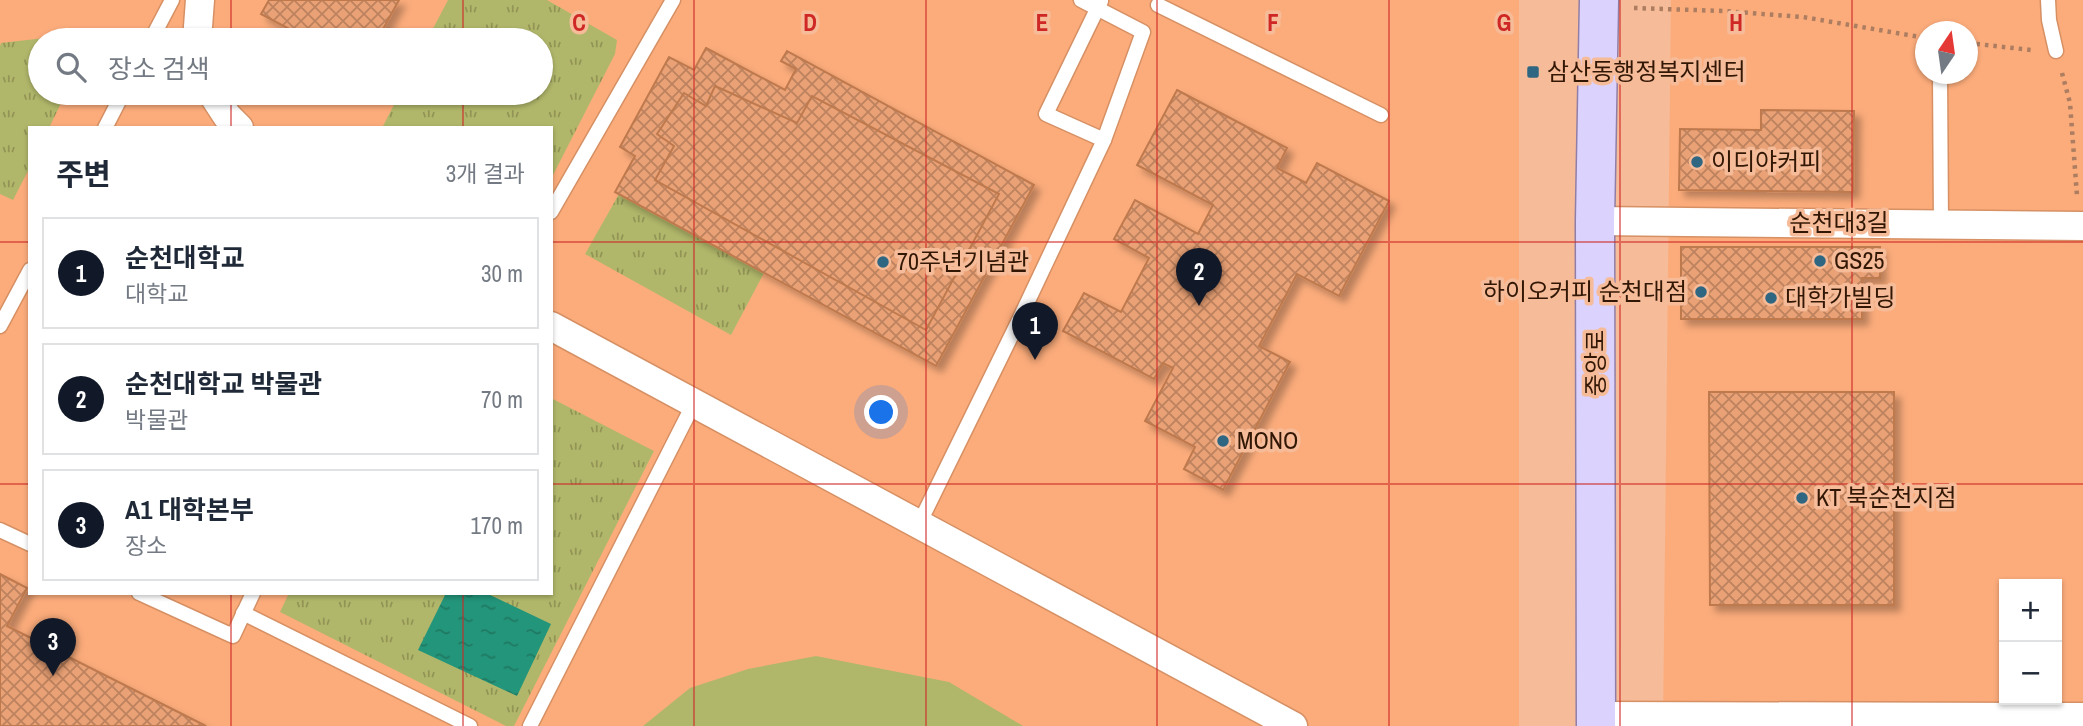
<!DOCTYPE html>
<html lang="ko">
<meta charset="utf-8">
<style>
:root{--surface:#fff;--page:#f2f2f3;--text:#1f2937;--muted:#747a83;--line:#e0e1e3;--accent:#111827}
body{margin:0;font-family:"Archivo Narrow","Noto Sans KR",sans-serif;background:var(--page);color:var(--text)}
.controls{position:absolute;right:21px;bottom:21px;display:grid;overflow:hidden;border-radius:0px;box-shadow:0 2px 5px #0004}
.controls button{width:63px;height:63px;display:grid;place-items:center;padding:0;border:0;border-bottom:2px solid var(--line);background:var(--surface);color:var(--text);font:35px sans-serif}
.compass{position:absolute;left:1915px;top:21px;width:63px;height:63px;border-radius:50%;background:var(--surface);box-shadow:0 2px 5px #0004;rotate:13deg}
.you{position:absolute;left:882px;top:413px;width:24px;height:24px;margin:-18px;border:5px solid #fff;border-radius:50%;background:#1a73e8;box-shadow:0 0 0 10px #1a73e833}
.badge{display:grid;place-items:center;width:46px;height:46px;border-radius:50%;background:var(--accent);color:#fff;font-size:23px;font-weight:700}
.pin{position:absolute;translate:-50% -58px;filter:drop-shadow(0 2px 4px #0008)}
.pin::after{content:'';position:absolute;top:37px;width:24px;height:21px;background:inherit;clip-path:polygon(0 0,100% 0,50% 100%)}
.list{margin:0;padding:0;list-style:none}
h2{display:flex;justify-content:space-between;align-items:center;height:91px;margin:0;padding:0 28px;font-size:30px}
h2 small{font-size:23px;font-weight:400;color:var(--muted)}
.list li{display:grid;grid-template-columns:46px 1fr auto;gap:21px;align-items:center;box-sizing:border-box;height:112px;margin:0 14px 14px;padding:0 14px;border:2px solid var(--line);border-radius:0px}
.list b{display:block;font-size:26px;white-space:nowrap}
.list p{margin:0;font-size:23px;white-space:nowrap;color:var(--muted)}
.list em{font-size:23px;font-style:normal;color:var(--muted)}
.icon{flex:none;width:38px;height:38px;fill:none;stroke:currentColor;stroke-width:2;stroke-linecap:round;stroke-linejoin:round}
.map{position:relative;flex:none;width:2083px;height:726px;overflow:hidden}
.search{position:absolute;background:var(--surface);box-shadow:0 2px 5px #0004;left:28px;top:28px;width:525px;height:77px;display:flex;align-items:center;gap:18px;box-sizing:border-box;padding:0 24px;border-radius:38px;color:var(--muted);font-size:26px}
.panel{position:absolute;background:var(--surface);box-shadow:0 2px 5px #0004;left:28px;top:126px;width:525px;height:469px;border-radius:0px}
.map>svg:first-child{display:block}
.built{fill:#fcac7b;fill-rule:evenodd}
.grass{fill:url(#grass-tufts)}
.pitch{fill:#b1b76a}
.water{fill:url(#water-ripples)}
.building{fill:url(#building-cross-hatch);stroke:#be794e;stroke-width:2;filter:url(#shadow)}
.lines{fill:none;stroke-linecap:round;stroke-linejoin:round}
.lane-casing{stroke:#d69064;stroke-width:17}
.street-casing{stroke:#d69064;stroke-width:31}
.primary-casing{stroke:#907ea6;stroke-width:41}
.path{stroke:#ac7d60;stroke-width:4.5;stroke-dasharray:3.5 5;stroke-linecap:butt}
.lane{stroke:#fff;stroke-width:14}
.street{stroke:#fff;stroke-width:28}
.primary{stroke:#dbd3fd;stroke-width:38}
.grid{fill:none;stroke:#ce2726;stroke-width:2;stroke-opacity:0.55}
.poi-dot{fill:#2f6681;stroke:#f6bb98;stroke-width:2.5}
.labels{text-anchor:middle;stroke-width:7;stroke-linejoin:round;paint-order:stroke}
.poi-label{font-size:24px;fill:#321705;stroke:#f6bb98;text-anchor:start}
.street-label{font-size:24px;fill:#321705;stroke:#f6bb98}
.grid-label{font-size:23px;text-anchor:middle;font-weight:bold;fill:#ce2726;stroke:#f6bb98;stroke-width:7;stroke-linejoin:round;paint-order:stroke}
</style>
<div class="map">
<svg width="2083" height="726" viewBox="0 0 2083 726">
<defs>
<pattern id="grass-tufts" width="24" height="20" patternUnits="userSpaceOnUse" patternTransform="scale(1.75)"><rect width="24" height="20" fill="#b1b76a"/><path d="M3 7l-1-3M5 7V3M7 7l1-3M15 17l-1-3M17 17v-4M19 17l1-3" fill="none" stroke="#919455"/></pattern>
<pattern id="water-ripples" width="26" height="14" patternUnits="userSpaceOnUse" patternTransform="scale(1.75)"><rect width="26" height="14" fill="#23957a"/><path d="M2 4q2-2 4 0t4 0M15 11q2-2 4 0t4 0" fill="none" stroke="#1f7962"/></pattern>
<pattern id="building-cross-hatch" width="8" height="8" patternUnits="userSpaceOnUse" patternTransform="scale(1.75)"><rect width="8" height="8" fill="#e9a175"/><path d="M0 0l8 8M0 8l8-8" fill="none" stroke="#bd825e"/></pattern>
<filter id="shadow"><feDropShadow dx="6" dy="6" stdDeviation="3.5" flood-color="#0004"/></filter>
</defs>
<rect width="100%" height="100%" fill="#f6bb98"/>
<g class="built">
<path d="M0,0H1519V726H0ZM40,40H541V93H40ZM30,128H551V593H30Z"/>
<path d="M1671,0H2083V726H1663ZM1926,32H1968V74H1926ZM2004,584H2057V700H2004Z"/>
</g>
<g class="grass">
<path d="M448,0H547L617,40L615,54L551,179V128H382L400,93H541V40H427Z"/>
<path d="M53,37L60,40H40V93H66L49,128H30V167L13,200L0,194V46L1,43Z"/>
<path d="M619,194L764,273L731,335L585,254Z"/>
<path d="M551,398L654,451L514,726H506L280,612L289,593H551Z"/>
</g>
<path class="pitch" d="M816,656L949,682L1023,726H643L690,688L748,669Z"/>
<path class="water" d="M446,593H486L551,624L517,696L418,650Z"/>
<g class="building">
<path d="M269,0H399L377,40H310L261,14Z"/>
<path d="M706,48L785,90L796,69L781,61L787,51L1034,185L936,366L615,192L635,156L620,147L669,57L694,70Z"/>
<path d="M715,86L797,123L812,96L999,194L926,330L655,180L674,146L657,134L684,93L706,106Z"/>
<path d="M1177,90L1287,148L1277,168L1306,183L1317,163L1389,201L1339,296L1297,274L1259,346L1290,362L1223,490L1184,469L1195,447L1145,421L1173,368L1163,363L1154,379L1063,331L1084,293L1121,312L1149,258L1114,239L1135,200L1198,234L1213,205L1137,165Z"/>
<path d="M1761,110L1854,111L1853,192L1679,190L1680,129L1761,130Z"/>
<path d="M1681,247H1880V278H1862V319H1681Z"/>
<path d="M1709,392H1894V605H1710Z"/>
<path d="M0,574L27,588L7,626L206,726H0Z"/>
</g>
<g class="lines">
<g class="lane-casing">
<g id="lane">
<path d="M2048,0L2049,20L2056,51"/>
<path d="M1101,1L1046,114L1104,140"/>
<path d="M1158,5L1381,115"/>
<path d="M151,40L172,0"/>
<path d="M1940,74L1941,224"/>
<path d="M105,128L123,93"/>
<path d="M551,212L673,0"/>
<path d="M0,326L30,270"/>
<path d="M919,524L1020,318L1104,140L1143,32L1081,0"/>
<path d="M0,530L30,544"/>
<path d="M139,593L233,636L253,593"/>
<path d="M243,613L470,726"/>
<path d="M530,726L694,403"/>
</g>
</g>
<g class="street-casing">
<g id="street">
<path d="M197,40L200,0"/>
<path d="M212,93L227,116L239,128"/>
<path d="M1595,221L2083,226"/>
<path d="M551,326L1293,726"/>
<path d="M1596,716L2083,717"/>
</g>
</g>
<g class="primary-casing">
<path id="primary" d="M1596,726L1595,221L1599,0"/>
</g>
<g class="path">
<path d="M1634,8L1723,11L1803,17L1926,38"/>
<path d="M1968,43L2031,50"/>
<path d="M2062,73L2070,103L2077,196"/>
</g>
<use href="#lane" class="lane"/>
<use href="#street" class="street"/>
<use href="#primary" class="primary"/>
</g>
<path class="grid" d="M231,0V40M463,0V40M694,0V726M926,0V726M1157,0V726M1389,0V726M1620,0V726M1852,0V726M231,93V128M463,93V128M0,242H30M551,242H2083M0,484H30M551,484H2083M231,593V726M463,593V726"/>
<g class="poi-dot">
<rect x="1526" y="65" width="14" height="14" rx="3.5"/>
<circle cx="1697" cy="162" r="7"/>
<circle cx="1820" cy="261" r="7"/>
<circle cx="883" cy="262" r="7"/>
<circle cx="1701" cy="292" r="7"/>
<circle cx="1771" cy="298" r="7"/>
<circle cx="1223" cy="441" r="7"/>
<circle cx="1802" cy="498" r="7"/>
</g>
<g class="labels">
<g class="poi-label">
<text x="1547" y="80">삼산동행정복지센터</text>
<text x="1711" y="170">이디야커피</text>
<text x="1834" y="269">GS25</text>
<text x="897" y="270">70주년기념관</text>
<text x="1687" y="300" text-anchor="end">하이오커피 순천대점</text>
<text x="1785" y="306">대학가빌딩</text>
<text x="1237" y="449">MONO</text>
<text x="1816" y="506">KT 북순천지점</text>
</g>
<g class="street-label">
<text x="1839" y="231">순천대3길</text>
<text transform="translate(1596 363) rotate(-90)" y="8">중앙로</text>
</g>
</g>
<g class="grid-label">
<text x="579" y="31">C</text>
<text x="810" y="31">D</text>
<text x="1042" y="31">E</text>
<text x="1273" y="31">F</text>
<text x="1504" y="31">G</text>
<text x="1736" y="31">H</text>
</g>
</svg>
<div class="controls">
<button>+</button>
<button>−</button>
</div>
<svg class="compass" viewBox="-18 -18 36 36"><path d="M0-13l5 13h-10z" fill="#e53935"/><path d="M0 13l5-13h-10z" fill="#747a83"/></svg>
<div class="you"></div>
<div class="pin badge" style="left:1035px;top:360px">1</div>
<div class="pin badge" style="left:1199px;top:306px">2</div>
<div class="pin badge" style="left:53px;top:676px">3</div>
<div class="search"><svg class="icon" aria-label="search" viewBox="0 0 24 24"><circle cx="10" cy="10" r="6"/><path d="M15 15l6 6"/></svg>장소 검색</div>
<section class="panel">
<h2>주변<small>3개 결과</small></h2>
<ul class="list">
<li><span class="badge">1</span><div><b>순천대학교</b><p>대학교</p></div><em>30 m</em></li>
<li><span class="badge">2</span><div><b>순천대학교 박물관</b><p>박물관</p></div><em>70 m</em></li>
<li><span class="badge">3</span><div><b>A1 대학본부</b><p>장소</p></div><em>170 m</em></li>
</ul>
</section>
</div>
